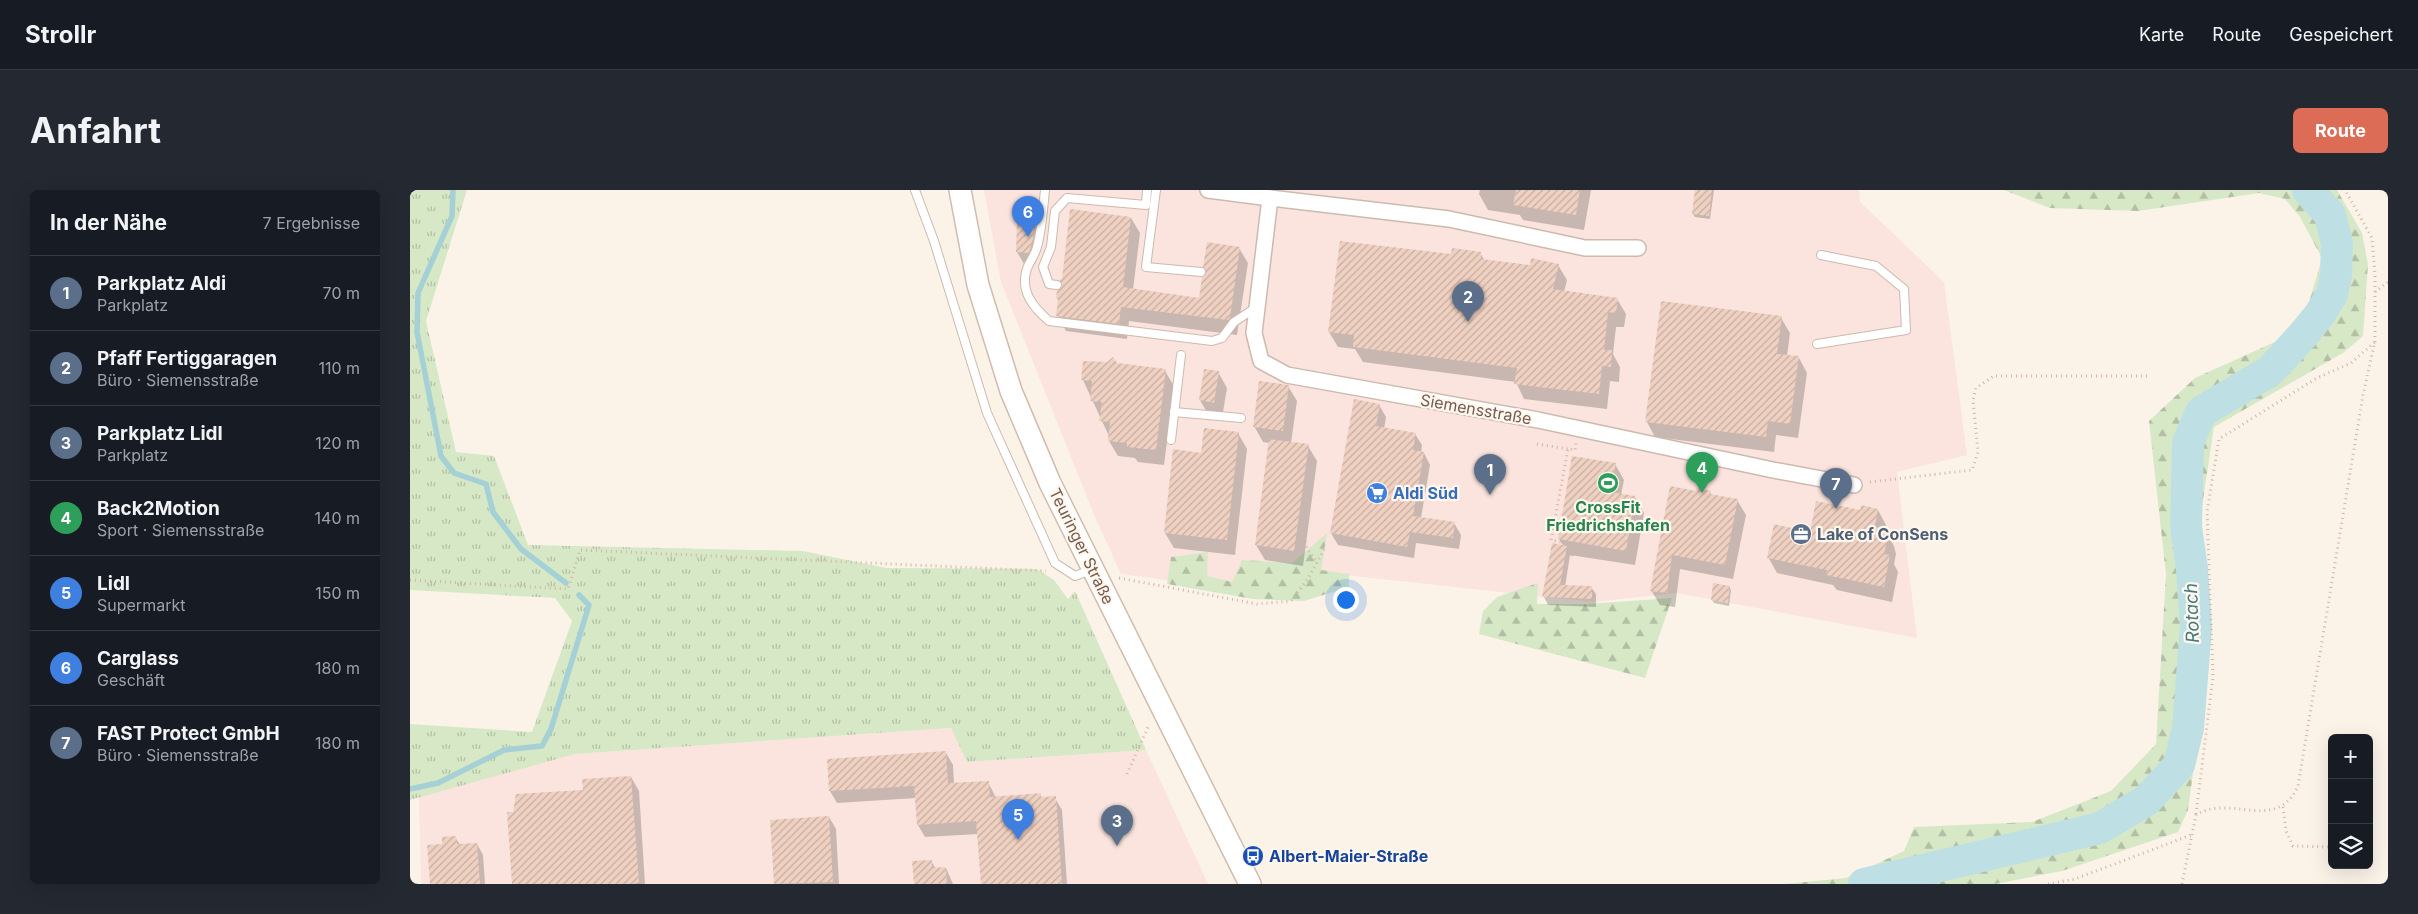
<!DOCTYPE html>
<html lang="de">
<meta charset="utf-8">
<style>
:root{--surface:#171b24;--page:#242831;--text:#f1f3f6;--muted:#9ea1a6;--line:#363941;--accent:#dc6c56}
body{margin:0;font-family:Inter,sans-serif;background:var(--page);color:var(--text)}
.controls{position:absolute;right:15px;bottom:15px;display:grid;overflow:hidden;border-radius:8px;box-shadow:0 5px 20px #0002}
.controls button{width:45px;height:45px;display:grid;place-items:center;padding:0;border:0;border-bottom:1px solid var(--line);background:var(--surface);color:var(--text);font:25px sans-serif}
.you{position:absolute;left:935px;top:409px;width:18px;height:18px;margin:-12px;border:4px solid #fff;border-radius:50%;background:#1a73e8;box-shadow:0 0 0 8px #1a73e833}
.badge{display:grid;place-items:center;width:32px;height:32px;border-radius:50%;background:var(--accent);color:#fff;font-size:16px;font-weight:700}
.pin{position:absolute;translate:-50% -41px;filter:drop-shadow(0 1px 2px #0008)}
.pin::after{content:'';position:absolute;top:26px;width:18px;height:15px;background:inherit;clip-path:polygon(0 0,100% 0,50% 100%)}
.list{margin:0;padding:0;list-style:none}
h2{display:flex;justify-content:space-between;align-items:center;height:65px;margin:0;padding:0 20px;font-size:21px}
h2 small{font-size:16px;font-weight:400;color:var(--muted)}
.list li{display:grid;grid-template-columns:32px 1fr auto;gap:15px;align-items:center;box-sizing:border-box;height:75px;padding:0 20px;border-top:1px solid var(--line)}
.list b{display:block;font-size:19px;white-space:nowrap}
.list p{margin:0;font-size:16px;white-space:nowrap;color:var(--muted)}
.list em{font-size:16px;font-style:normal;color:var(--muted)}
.icon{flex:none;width:28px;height:28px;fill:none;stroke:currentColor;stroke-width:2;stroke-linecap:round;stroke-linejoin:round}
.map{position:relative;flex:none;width:1978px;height:694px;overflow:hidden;border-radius:8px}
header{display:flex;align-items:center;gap:30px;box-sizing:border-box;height:70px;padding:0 25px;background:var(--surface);border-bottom:1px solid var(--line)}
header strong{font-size:24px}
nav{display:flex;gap:28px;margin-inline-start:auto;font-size:18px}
.intro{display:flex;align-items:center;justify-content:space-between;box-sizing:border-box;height:120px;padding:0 30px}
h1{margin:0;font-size:35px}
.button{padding:12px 22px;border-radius:8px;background:var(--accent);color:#fff;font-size:18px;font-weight:700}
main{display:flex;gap:30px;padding:0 30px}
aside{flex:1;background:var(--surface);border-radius:8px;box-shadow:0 5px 20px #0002}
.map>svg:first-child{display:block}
.commercial{fill:#fae4dd}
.grass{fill:url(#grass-tufts)}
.forest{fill:url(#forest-firs)}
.shadow{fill:#0003}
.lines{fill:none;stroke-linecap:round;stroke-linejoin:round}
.stream{stroke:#a5d0d5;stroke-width:5.5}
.river{stroke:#bee0e4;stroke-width:32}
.building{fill:url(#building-hatch)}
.lane-casing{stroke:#ccbaaf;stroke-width:10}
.street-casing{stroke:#ccbaaf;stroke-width:18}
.secondary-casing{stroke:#d1bcaf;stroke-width:24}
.path{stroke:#d4b4a5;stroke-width:3;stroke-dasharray:1 4;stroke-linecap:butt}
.lane{stroke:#fff;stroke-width:8}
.street{stroke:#fff;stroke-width:15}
.secondary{stroke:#fff;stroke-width:21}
.labels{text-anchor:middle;stroke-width:4.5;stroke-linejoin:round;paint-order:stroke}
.street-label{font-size:16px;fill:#74594e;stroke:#fef7ee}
.shop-label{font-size:16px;font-weight:bold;fill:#366cbe;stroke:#fef7ee;text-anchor:start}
.leisure-label{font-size:16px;font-weight:bold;fill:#27864d;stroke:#fef7ee}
.service-label{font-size:16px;font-weight:bold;fill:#4e5e75;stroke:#fef7ee;text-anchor:start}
.transit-label{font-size:16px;font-weight:bold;fill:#164399;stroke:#fef7ee;text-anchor:start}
.water-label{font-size:18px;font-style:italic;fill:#46787f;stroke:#fef7ee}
</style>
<header>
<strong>Strollr</strong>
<nav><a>Karte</a><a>Route</a><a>Gespeichert</a></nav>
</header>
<div class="intro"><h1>Anfahrt</h1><a class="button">Route</a></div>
<main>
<aside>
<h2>In der Nähe<small>7 Ergebnisse</small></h2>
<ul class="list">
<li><span class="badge" style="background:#5c6f8a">1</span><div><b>Parkplatz Aldi</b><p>Parkplatz</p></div><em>70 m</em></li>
<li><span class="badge" style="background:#5c6f8a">2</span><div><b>Pfaff Fertiggaragen</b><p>Büro · Siemensstraße</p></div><em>110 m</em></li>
<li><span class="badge" style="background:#5c6f8a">3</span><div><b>Parkplatz Lidl</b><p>Parkplatz</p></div><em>120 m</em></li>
<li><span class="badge" style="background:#2e9e5b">4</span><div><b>Back2Motion</b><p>Sport · Siemensstraße</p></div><em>140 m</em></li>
<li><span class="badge" style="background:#3f7fe0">5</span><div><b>Lidl</b><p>Supermarkt</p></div><em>150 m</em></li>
<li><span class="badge" style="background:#3f7fe0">6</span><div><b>Carglass</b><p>Geschäft</p></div><em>180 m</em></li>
<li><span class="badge" style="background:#5c6f8a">7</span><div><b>FAST Protect GmbH</b><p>Büro · Siemensstraße</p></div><em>180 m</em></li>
</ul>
</aside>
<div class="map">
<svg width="1978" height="694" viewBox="0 0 1978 694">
<defs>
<pattern id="grass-tufts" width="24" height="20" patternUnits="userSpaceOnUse" patternTransform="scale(1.25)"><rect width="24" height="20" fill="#d7e8c7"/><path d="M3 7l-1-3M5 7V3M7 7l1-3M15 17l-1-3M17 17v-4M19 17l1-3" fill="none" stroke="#b3bfa4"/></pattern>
<pattern id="forest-firs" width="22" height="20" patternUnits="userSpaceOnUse" patternTransform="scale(1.25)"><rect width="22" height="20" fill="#d7e8c7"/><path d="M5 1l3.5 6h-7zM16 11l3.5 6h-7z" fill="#b3bfa4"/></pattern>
<pattern id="building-hatch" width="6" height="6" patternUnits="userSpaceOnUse" patternTransform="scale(1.25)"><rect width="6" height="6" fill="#efd1c2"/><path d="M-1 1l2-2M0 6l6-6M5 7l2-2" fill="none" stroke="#c6ada0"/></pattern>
</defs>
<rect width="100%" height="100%" fill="#fbf3e8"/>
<g class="commercial">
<path d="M574,0H1449L1450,12L1534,92L1557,265L1487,282L1507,448L1267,403L1183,412L925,384L898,408L711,384L685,327L591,92Z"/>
<path d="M542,538L557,572L736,560L798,694H11L9,606L165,564Z"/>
</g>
<path class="grass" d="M0,0H57L16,131L46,262L84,266L118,355L393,361L476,378L627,379L644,390L658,409L665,401L736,560L557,572L541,538L165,564L0,610V534L122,542L162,431L145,408L0,400Z"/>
<g class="forest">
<path d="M1594,0H1927L1952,43L1958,75L1953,146L1933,163L1804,237L1791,323L1796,487L1778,620L1768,642L1652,681L1585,694H1374L1436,688L1494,661L1504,637L1622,632L1701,601L1746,554L1756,384L1739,231L1785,188L1867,151L1897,119L1912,68L1890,27L1875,9L1849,3L1728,21L1640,18Z"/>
<path d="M917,343L911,380L939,384V397L894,411L843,409L757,394L761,367L798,362L797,386L822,392L832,370L882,373Z"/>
<path d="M1128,393L1127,414H1177L1262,408L1235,488L1069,444L1073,421L1087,407Z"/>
</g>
<g class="shadow">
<path d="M1070,0H1181L1174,40L1113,30L1110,25L1078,20L1069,4Z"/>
<path d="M1286,0H1304L1300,29L1285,27L1283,24Z"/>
<path d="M721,28L730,43L723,100L790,109L829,58L838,73L827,145L719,131L717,149L656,141L648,126L649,111L647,108Z"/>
<path d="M623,32L630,44L629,62L625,74H614L607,62Z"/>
<path d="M1070,63L1075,71L1121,76L1148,75L1157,90L1154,102L1207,109L1216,124L1214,137H1206L1203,164L1210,177L1209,192L1200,191L1197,219L1114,209L1106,192L953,172L945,159L928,157L919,142L1042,66Z"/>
<path d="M1371,128L1380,143L1377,166L1389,168L1397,183L1388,248L1366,245L1364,262L1245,247L1237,232Z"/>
<path d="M707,174L755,181L764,196L754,275L728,272L725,268L708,266L699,251V246L673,190Z"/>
<path d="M808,182L817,198L812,228L799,226L790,210Z"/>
<path d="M878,196L887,211L881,253L898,256L907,271L893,376L855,370L846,355L860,253L853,252L844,236Z"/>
<path d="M945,211L969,215L976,227L974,239L1005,244L1012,255L1011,263H1014L1020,275L1011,328L1044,333L1051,345L1049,359L1006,353L1004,368L928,355L921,343Z"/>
<path d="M828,243L837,259L825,365L764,358L755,343L792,264Z"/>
<path d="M1205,274L1214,290L1211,305L1225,307L1234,323L1225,375L1160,365L1155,397H1181L1186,404V417L1138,415L1134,407L1154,357L1149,349Z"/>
<path d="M1300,302L1302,306L1327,310L1336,325L1323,389L1270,379L1265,417L1250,415L1241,400L1287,303Z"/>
<path d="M1468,320L1476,335L1475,341L1484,356L1486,364L1484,374L1488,382L1482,412L1427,400L1423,395L1367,383L1358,367L1401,343L1451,322Z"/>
<path d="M1319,397L1321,400L1319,416L1304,413L1302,410Z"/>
<path d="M536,563L543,575L544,594L578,592L586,608L630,604L632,609L645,608L652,620L657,694H572L568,644L515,647L508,635L506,608L427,613L420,601L418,571Z"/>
<path d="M221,587L229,601L235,694H103L174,601Z"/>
<path d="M419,627L426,639L429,694H365L361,631Z"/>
<path d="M45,647L50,655L67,654L73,665L75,694H21Z"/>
<path d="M521,671L526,679L536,678L543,694H505Z"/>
</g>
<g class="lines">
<g class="stream">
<path d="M43,0L42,26L8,103L7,142L31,266L44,283L76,294L83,322L111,359L156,393"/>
<path d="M0,599L28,593L94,560L132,556L141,539L179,415L169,405"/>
</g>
<path class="river" d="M1454,694L1690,638L1737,610L1769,575L1778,538L1786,437L1782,379L1776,337L1778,253L1791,222L1860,181L1893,145L1910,124L1922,104L1926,85L1927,53L1920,25L1898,0"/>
</g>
<g class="building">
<path d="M1106,0H1170L1166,25L1103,15Z"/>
<path d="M1285,0H1302L1299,26L1282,24Z"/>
<path d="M660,19L721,27L713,97L789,108L792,87L796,83L793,77L797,52L830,57L820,128L818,130L711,117L709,134L646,126L648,109L646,108L647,101L652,96L649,90L652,89Z"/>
<path d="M607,30L624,31L623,49L619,63L606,62Z"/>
<path d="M930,51L1041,64L1042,58L1071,62V69L1120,75L1121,68L1149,74L1143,99L1208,108L1206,123L1198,122L1194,160H1202L1201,177L1192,176L1189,204L1104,194L1107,178L943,157L944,145L918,142Z"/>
<path d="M1251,111L1372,126L1367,164L1389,166L1380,234L1358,231L1356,247L1235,232Z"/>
<path d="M703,167L707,173L756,179L746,260L717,257V253L698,251L700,232L689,231L692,212L680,211L682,191L671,190L673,171L697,172Z"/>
<path d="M794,179L809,181L804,213L789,210Z"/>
<path d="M849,191L879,195L873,241L843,237Z"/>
<path d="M944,209L970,214L966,236L1006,243L1003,260L1014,262L1003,326L1045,332L1043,348L1000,342L997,357L920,343Z"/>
<path d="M794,238L829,242L817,350L754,343L763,259L791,263Z"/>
<path d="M859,249L899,254L884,361L845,355Z"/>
<path d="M1162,266L1206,273L1201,302L1225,306L1216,361L1148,349Z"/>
<path d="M1260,296L1286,301L1287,298L1301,301L1300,304L1328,309L1315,375L1262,365L1257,403L1240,401Z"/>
<path d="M1406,311L1450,320L1451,315L1468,319L1465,337L1476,339L1474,347L1478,348L1474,364L1480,365L1474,397L1416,385L1417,380L1357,368L1364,334L1400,342Z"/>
<path d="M1142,353L1157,356L1150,395L1182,396V409L1132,407Z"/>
<path d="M1303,393L1320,396L1318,413L1301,410Z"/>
<path d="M536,561L538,593L579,591L580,607L631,603V607L646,606L652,694H571L566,631L507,635L504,596L419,601L417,569Z"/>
<path d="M221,586L229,692L224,694H102L97,622H103L106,604L173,600L172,589Z"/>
<path d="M419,626L423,692L364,694L360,630Z"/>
<path d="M46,646L47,654L67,653L70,694H20L17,655L32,654V647Z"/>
<path d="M522,670V678L536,677L537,694H504L502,671Z"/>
</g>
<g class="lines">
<g class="lane-casing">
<g id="lane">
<path d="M505,0L524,51L577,223L645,373L665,386L681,380"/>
<path d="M635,0C633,19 632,39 627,57C625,66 618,73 616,82C611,103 624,118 639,131L802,151L812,148L824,132L847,117"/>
<path d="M746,0L736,77L791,82"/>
<path d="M647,95L639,94L633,77L641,57L645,21L657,8L736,15L737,0"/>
<path d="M1407,154L1496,140L1494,99L1466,76L1411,65"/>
<path d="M764,222L831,228"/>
<path d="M761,250L771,165"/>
</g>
</g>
<g class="street-casing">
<g id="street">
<path d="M798,0L860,8L844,143L851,171L877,185L1128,230L1363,280L1444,295"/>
<path d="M860,8L1039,29L1175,58H1228"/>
</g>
</g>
<g class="secondary-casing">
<path id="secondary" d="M550,0L568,95L601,201L640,293L840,694"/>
</g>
<g class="path">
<path d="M1965,102L1978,92"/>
<path d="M1127,254L1158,259"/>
<path d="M1460,292L1562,280L1568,262L1563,210L1566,198L1584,186H1740"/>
<path d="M894,347L897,359L906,371"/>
<path d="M1162,366L1164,355L1141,350L1158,259L1165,260L1166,253"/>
<path d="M709,388L847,414L881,411L897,390L915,358"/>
<path d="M0,390L158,399L170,360L636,381"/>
<path d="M717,584L739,535"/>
<path d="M1873,617L1876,641L1883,656L1922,657"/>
<path d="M1786,624L1803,487L1797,322L1809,249L1907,188L1941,173L1965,152"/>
<path d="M1638,694L1665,689L1781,645"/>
<path d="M1772,694L1786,625C1820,603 1866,644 1888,596L1953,205L1965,151V84L1962,48L1935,0"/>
</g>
<use href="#lane" class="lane"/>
<use href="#street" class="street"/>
<use href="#secondary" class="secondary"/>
</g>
<defs>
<g id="stadium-disc" transform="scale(1.125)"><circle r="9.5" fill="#2e9e5b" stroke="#fef7ee"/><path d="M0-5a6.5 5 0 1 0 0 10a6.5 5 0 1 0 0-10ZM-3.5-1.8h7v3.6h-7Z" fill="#fff"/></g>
<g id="supermarket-disc" transform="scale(1.125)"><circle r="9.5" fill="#3f7fe0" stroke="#fef7ee"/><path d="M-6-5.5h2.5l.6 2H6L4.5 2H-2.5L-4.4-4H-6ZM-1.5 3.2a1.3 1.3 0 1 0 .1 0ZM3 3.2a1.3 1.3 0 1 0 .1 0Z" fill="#fff"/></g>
<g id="office-disc" transform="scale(1.125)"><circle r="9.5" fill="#5c6f8a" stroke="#fef7ee"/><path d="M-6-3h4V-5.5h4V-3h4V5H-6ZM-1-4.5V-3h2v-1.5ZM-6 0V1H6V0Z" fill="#fff"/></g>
<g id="bus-disc" transform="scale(1.125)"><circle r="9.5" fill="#1a4fb4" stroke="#fef7ee"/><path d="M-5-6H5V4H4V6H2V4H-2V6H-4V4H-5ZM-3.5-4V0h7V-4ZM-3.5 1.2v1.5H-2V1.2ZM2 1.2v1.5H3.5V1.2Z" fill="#fff"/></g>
</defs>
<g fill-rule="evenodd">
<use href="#stadium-disc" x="1198" y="293"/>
<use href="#supermarket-disc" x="967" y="303"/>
<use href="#office-disc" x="1391" y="344"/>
<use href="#bus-disc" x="843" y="666"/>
</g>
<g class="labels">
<g class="street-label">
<text transform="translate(1066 219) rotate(10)" y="6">Siemensstraße</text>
<text transform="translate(672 356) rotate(64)" y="6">Teuringer Straße</text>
</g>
<g class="shop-label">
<text x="983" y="309">Aldi Süd</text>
</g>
<g class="leisure-label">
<text x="1198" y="323">CrossFit<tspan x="1198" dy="18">Friedrichshafen</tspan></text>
</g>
<g class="service-label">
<text x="1407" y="350">Lake of ConSens</text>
</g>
<g class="transit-label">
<text x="859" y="672">Albert-Maier-Straße</text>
</g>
<g class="water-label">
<text transform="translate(1782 423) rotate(-92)" y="6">Rotach</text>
</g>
</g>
</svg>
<div class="controls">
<button>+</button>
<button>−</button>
<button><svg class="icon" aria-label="layers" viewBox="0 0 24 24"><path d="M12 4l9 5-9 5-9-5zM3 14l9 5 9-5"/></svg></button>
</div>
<div class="you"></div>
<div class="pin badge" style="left:1080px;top:305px;background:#5c6f8a">1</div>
<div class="pin badge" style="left:1058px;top:132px;background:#5c6f8a">2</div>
<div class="pin badge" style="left:707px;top:656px;background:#5c6f8a">3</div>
<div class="pin badge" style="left:1292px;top:303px;background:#2e9e5b">4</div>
<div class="pin badge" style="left:608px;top:650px;background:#3f7fe0">5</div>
<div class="pin badge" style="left:618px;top:47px;background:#3f7fe0">6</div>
<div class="pin badge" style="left:1426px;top:319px;background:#5c6f8a">7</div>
</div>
</main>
